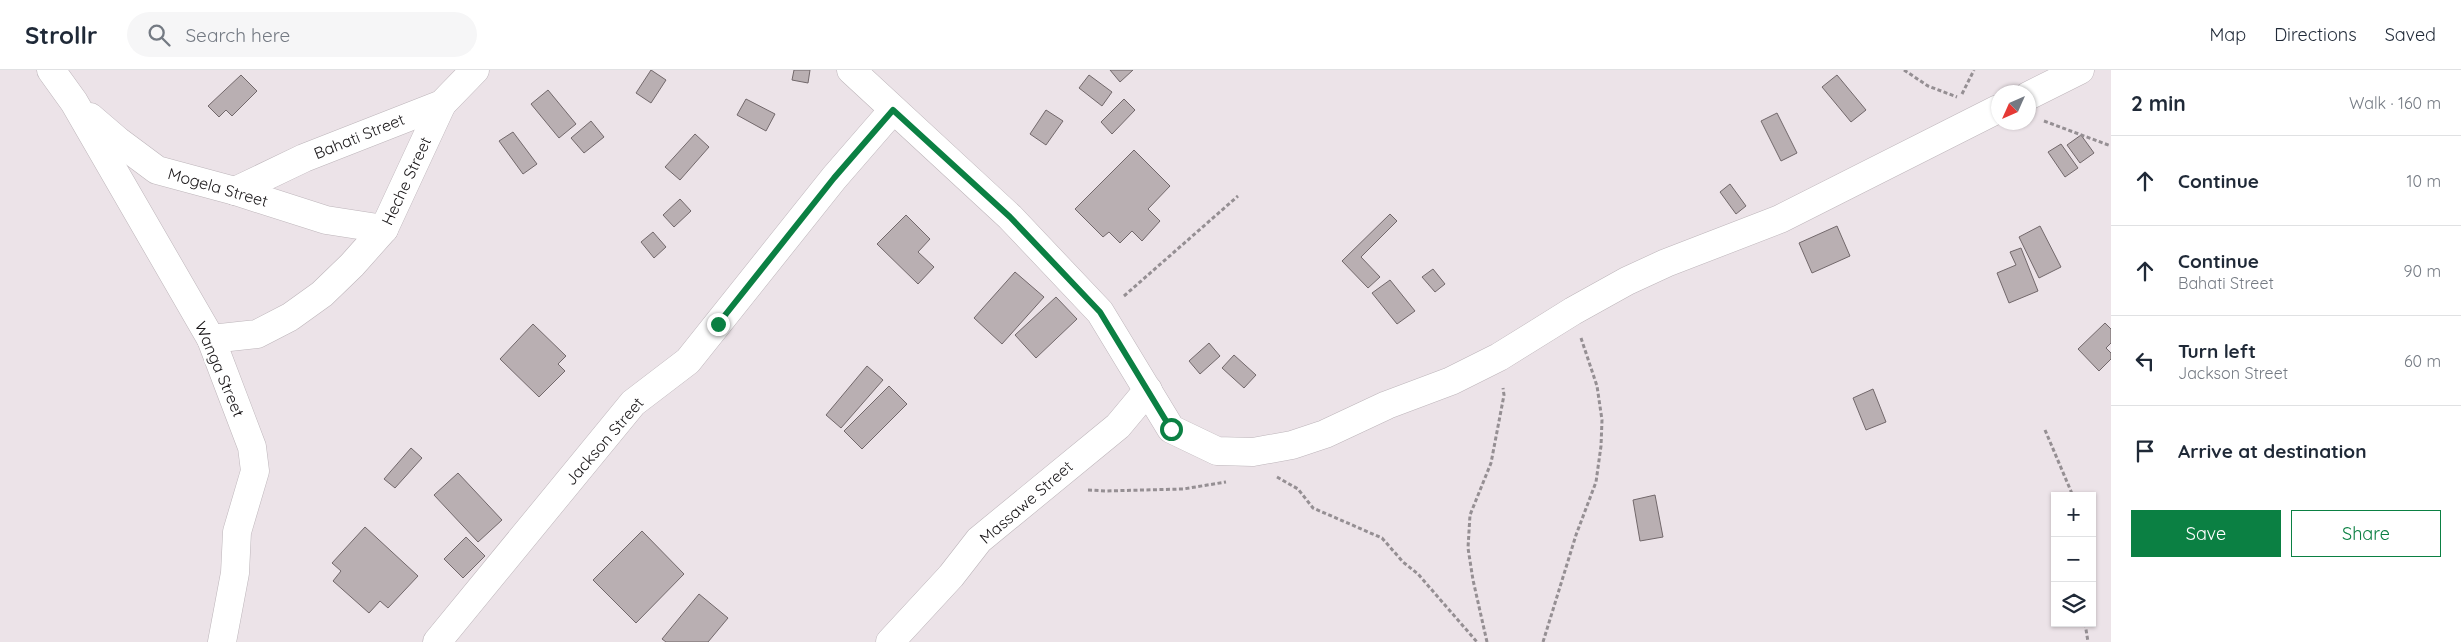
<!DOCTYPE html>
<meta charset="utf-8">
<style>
:root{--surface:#fff;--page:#f6f6f7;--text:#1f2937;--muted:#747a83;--line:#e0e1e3;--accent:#0b8043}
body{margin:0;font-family:Quicksand,sans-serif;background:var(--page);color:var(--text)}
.controls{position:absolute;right:15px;bottom:15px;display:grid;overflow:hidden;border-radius:0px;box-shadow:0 1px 4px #0004}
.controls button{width:45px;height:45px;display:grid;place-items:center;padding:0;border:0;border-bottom:1px solid var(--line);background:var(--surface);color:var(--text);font:25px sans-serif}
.compass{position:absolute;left:1991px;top:15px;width:45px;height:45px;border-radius:50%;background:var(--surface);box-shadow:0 1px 4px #0004;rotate:225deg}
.stop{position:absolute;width:15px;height:15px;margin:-11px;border:4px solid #0b8043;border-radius:50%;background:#fff}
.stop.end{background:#0b8043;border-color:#fff;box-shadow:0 1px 5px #0008}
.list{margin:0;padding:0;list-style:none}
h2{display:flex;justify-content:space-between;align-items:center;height:65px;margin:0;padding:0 20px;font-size:21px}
h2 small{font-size:16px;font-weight:400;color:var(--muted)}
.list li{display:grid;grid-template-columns:32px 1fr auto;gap:15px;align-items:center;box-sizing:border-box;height:90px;padding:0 20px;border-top:1px solid var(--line)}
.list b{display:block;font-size:19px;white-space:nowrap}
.list p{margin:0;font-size:16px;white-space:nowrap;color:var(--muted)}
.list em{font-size:16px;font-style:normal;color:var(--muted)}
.actions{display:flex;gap:10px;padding:15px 20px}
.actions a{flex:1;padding:11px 0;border:1px solid var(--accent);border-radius:0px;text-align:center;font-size:18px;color:var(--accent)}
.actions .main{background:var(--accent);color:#fff}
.icon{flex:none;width:28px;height:28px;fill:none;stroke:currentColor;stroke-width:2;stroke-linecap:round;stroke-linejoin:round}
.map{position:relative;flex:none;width:2111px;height:572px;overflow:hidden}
header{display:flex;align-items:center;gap:30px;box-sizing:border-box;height:70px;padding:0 25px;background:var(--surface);border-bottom:1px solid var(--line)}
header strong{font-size:24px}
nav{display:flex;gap:28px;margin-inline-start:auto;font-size:18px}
.search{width:350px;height:45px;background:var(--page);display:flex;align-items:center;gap:12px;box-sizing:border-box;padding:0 18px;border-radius:28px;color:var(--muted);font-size:19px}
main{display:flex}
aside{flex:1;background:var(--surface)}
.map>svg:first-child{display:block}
.building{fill:#b9afb2;stroke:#72686b}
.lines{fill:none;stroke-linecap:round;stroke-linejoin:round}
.minor-casing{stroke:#bdb5ba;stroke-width:29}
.path{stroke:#958f93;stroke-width:3;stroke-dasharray:4 2.5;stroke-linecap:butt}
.minor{stroke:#fff;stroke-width:28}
.route{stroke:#0b8043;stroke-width:6}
.labels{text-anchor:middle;stroke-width:5;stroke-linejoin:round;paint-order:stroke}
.street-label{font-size:16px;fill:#181517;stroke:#fff}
</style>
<header>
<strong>Strollr</strong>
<div class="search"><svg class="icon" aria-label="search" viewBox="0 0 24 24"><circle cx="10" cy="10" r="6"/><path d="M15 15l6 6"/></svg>Search here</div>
<nav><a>Map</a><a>Directions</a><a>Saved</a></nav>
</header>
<main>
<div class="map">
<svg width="2111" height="572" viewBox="0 0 2111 572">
<rect width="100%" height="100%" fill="#ece3e8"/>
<g class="building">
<path d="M651,0L666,10L651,33L636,23Z"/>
<path d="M794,0H810L808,13L792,10Z"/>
<path d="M1110,0H1133L1120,12Z"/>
<path d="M241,5L257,21L232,46L226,40L219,47L208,36Z"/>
<path d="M1089,5L1112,22L1102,36L1079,18Z"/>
<path d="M1837,5L1866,40L1851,52L1822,17Z"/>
<path d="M548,20L576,54L559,68L531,34Z"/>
<path d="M746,29L775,44L766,61L737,45Z"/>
<path d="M1124,29L1135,40L1112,64L1101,52Z"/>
<path d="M1046,40L1063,51L1046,75L1030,64Z"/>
<path d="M1777,43L1797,83L1781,91L1761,51Z"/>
<path d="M591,51L604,67L584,83L571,68Z"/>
<path d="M513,62L537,94L523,104L499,71Z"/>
<path d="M695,64L709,77L680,110L665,97Z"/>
<path d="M2081,65L2094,83L2080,93L2067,75Z"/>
<path d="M2061,74L2078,98L2065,107L2048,82Z"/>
<path d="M1134,80L1170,116L1148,139L1160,151L1142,171L1132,161L1120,173L1109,162L1103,167L1075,139Z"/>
<path d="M1730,114L1746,136L1736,144L1720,122Z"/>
<path d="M680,129L691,141L674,157L663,145Z"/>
<path d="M1390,144L1397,151L1361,187L1380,207L1368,218L1342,191Z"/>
<path d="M906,145L930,169L918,182L934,197L918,214L877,174Z"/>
<path d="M1837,156L1850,186L1812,203L1799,173Z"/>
<path d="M2040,156L2061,197L2039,208L2019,167Z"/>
<path d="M653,162L666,177L654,188L641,172Z"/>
<path d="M2021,178L2038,221L2009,233L1997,203L2016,195L2010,182Z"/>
<path d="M1433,199L1445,214L1435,222L1422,207Z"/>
<path d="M1015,202L1044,227L1002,274L974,248Z"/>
<path d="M1390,210L1415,241L1397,254L1372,223Z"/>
<path d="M1056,227L1077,249L1036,288L1015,265Z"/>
<path d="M2105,253L2111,259V273L2106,278L2111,283V289L2099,301L2078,279Z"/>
<path d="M533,254L566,286L558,294L565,301L539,327L500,289Z"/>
<path d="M1209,273L1220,286L1200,304L1189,291Z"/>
<path d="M1234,285L1256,305L1244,318L1222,298Z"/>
<path d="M867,296L883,310L841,358L826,345Z"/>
<path d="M889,316L907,334L862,379L844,361Z"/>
<path d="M1873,319L1886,352L1866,360L1853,328Z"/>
<path d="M411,378L422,388L395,418L384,409Z"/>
<path d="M458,403L502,450L478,472L434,425Z"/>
<path d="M1655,425L1663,467L1640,471L1633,430Z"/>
<path d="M365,457L418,506L388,538L380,531L369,543L333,511L341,501L332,493Z"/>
<path d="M642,461L684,504L636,553L593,510Z"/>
<path d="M466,467L485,486L463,508L444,489Z"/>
<path d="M699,524L728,548L708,572H666L662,569Z"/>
</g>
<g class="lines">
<g class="minor-casing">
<g id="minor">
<path d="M51,0L74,32L211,269L252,377L255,401L237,462L235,503L222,572"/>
<path d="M851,0L1010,147L1100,242L1171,359L1217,381L1253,382L1292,375L1325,364L1387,335L1451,311L1499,287L1573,241L1627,211L1666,193L1780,149L1998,39"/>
<path d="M2028,26L2080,0"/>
<path d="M90,47L118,71L157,100L235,121L326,150L384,159"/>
<path d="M235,121L304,88L442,34L475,0"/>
<path d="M211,269L257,264L290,247L322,224L352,195L384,159L442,34"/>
<path d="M437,572L633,333L688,291L834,108L893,40"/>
<path d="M890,572L951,506L979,470L1118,356L1148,320"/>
</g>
</g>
<g class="path">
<path d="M1904,0L1928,16L1957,27"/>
<path d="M1962,24L1974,0"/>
<path d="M2044,51L2111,76"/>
<path d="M1124,226L1238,126"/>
<path d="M2045,360L2073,426"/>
<path d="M1277,407L1298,419L1313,438L1382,468L1403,492L1418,504L1477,572"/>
<path d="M1088,420L1106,421L1183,419L1226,412"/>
<path d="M2085,553L2088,572"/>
<path d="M1487,572L1473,510L1468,478L1470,445L1491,393L1504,325L1503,318"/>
<path d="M1543,572L1576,465L1596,412L1601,376L1602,350L1597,316L1581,268"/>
</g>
<use href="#minor" class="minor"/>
</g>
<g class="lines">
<path class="route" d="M718,254L834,108L893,40L1010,147L1100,242L1171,359"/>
</g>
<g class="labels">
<g class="street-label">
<text transform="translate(359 66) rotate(-22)" y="6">Bahati Street</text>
<text transform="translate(406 111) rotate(-65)" y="6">Heche Street</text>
<text transform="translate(218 117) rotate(16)" y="6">Mogela Street</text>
<text transform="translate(220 299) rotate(67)" y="6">Wanga Street</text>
<text transform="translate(604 371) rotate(-49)" y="6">Jackson Street</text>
<text transform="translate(1026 432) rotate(-41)" y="6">Massawe Street</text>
</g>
</g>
</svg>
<div class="controls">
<button>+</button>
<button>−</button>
<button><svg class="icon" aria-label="layers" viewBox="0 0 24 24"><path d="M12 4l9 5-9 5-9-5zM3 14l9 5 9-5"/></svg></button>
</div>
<svg class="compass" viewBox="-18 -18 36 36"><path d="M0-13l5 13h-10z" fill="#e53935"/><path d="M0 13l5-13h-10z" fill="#747a83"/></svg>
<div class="stop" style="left:1171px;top:359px"></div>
<div class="stop end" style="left:718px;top:254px"></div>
</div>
<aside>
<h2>2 min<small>Walk · 160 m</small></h2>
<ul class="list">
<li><svg class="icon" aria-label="ahead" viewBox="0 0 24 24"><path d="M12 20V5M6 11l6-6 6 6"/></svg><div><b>Continue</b></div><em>10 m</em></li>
<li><svg class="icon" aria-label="ahead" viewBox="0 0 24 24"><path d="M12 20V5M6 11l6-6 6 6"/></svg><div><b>Continue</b><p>Bahati Street</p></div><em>90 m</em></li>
<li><svg class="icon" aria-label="left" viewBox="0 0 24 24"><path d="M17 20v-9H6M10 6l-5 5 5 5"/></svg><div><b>Turn left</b><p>Jackson Street</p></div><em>60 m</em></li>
<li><svg class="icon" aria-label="arrive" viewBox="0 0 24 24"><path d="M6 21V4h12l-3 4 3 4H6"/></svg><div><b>Arrive at destination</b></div></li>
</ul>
<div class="actions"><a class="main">Save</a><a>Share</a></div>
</aside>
</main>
